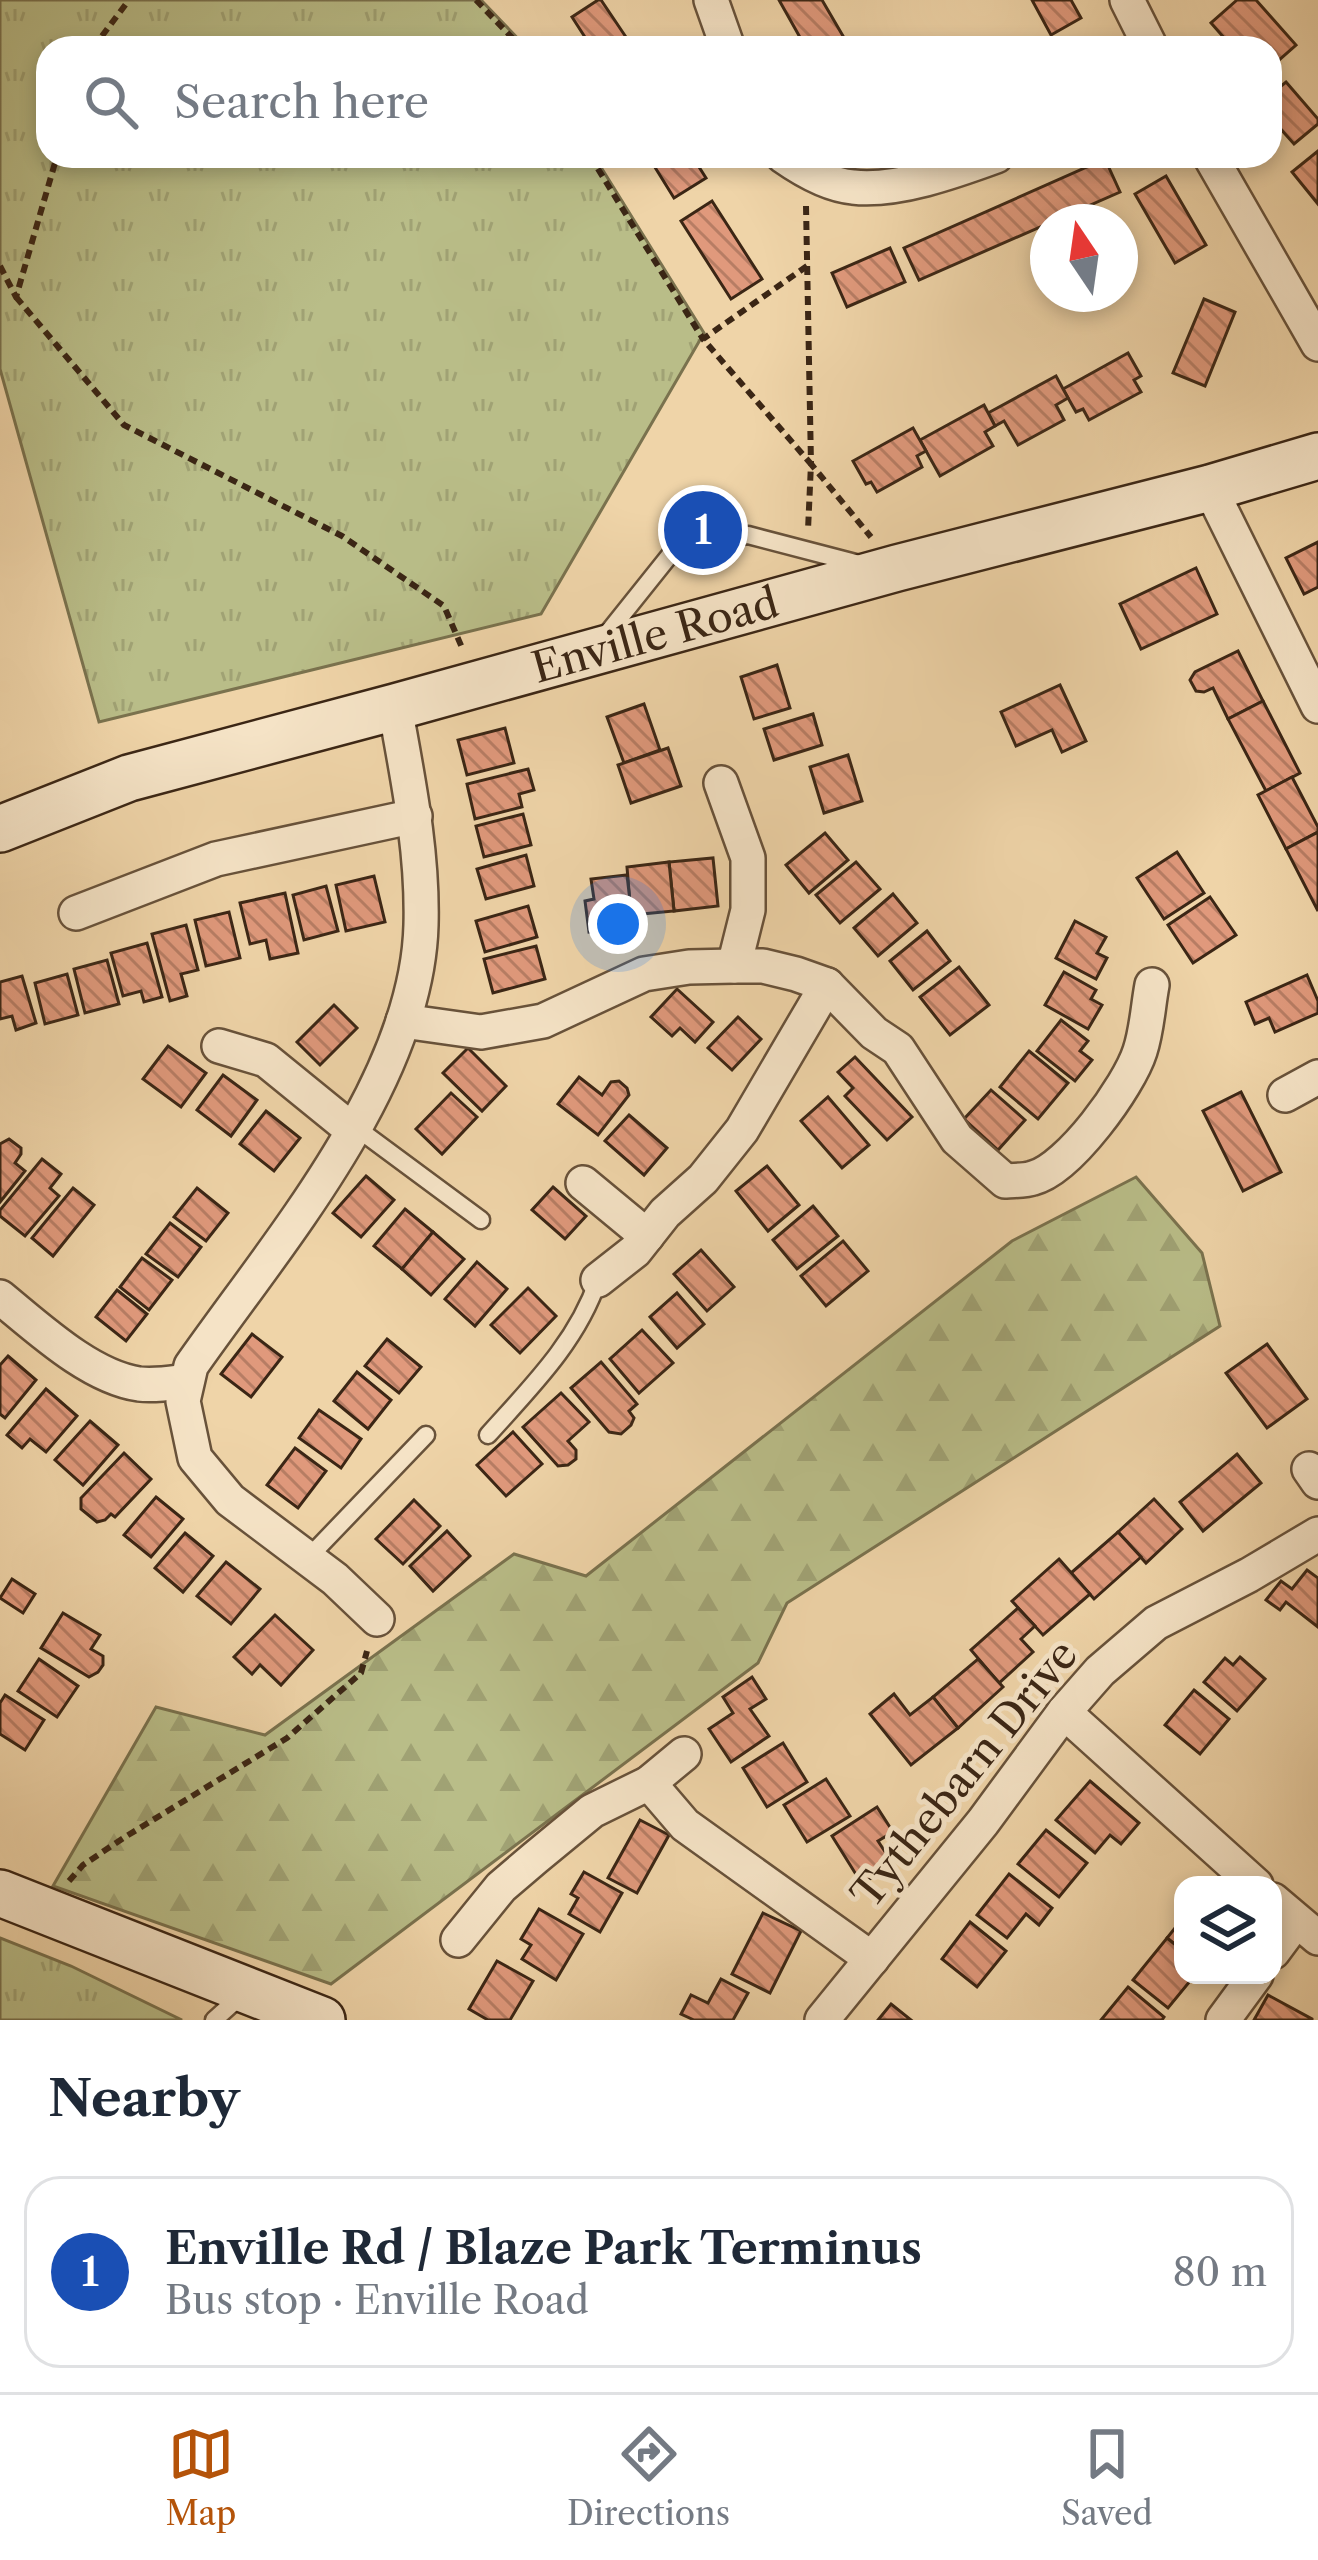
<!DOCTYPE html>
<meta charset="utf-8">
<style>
:root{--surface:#fff;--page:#f2f2f3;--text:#1f2937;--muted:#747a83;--line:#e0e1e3;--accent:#b45309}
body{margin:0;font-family:"Libre Caslon Text",serif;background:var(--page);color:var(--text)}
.controls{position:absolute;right:36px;bottom:36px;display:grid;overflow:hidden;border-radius:24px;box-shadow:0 6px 18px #0003}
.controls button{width:108px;height:108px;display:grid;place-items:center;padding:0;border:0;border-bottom:3px solid var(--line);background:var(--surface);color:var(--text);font:60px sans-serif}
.compass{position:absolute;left:1030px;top:204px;width:108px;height:108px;border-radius:50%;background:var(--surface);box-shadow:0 6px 18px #0003;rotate:347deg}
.you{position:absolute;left:618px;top:924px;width:42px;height:42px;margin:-30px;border:9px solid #fff;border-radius:50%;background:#1a73e8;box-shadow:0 0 0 18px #1a73e833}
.badge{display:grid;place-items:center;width:78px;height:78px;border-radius:50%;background:var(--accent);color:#fff;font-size:39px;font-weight:700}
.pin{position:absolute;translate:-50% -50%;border:6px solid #fff;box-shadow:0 3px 12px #0006}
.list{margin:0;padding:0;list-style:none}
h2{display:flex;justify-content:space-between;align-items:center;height:156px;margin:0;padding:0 48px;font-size:51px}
h2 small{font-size:39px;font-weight:400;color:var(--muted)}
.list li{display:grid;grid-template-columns:78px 1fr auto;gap:36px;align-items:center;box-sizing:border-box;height:192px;margin:0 24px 24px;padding:0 24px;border:3px solid var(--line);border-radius:36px}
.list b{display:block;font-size:45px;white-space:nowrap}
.list p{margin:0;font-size:39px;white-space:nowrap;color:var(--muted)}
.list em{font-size:39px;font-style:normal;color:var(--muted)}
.icon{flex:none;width:66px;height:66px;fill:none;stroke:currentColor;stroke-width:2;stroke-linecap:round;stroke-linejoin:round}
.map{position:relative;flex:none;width:1318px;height:2020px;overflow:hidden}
.search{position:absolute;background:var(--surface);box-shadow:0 6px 18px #0003;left:36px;right:36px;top:36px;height:132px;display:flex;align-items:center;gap:30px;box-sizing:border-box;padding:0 42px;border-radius:36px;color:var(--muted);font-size:45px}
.sheet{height:372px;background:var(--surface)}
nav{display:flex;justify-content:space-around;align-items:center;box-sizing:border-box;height:168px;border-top:3px solid var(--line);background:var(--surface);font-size:33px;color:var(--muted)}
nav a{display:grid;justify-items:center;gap:6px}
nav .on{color:var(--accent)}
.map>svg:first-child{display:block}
.grass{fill:url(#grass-tufts);stroke:#7a724e;stroke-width:3}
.forest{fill:url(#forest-firs);stroke:#7a724e;stroke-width:3}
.building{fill:url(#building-back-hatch);stroke:#3b2615;stroke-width:3}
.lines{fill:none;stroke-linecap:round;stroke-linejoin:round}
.lane-casing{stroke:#68523a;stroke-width:21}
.street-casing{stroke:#68523a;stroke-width:38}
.secondary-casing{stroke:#3b2615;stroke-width:50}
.path{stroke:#3b2615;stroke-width:6;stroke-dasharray:9 6;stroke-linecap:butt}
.lane{stroke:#f5e3c6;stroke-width:16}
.street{stroke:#f5e3c6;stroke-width:33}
.secondary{stroke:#f5e3c6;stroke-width:45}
.labels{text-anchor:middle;stroke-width:10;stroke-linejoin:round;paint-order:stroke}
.street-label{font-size:42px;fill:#3b2615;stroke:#f5e3c6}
</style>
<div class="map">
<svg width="1318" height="2020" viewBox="0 0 1318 2020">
<defs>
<pattern id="grass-tufts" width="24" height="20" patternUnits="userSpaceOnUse" patternTransform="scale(3)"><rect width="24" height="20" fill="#b9bd88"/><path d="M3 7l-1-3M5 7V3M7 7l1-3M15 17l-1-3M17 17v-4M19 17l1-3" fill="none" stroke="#a0a274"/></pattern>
<pattern id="forest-firs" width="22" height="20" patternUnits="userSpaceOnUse" patternTransform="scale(3)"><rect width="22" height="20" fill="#b9bd88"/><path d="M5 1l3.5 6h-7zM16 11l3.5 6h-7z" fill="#a0a274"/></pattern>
<pattern id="building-back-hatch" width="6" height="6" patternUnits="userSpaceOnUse" patternTransform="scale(3)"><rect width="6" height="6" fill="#e0997c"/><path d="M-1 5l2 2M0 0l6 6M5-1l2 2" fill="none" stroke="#b77d64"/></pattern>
</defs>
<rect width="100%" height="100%" fill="#efd4a8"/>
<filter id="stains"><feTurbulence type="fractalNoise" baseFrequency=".00167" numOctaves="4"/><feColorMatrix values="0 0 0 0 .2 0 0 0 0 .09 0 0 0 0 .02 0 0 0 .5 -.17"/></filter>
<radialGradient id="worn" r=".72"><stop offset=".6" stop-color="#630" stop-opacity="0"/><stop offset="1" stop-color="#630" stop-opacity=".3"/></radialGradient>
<g class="grass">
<path d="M0,0H481L527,48H48V156H594L704,333L541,614L99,722L0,369Z"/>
<path d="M0,1938L71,1966L182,2020H0Z"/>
</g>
<path class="forest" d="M1136,1177L1202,1253L1220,1326L787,1603L758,1663L331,1984L53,1886L156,1707L265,1735L514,1554L586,1576L1012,1241Z"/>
<g class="building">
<path d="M598,0H601L632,46L629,48H592L572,17Z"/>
<path d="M779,0H822L850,48H806Z"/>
<path d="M1032,0H1071L1081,18L1051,35Z"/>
<path d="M1237,0H1256L1296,45L1270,68V48H1233L1211,23Z"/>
<path d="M1286,82L1318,119V124L1294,144L1270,117V95Z"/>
<path d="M1318,151V204L1292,172Z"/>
<path d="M648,156H692L706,178L674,198Z"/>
<path d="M1105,159L1120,192L919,280L904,248Z"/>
<path d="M1166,176L1206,245L1175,263L1135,194Z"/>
<path d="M712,201L762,279L731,299L681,221Z"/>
<path d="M890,248L905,282L847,307L832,273Z"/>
<path d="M1204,299L1235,312L1205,386L1173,373Z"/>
<path d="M1128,353L1141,376L1134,380L1141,392L1089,420L1083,409L1076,412L1063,389Z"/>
<path d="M1056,376L1068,398L1056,405L1064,420L1018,445L1004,421L995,426L988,413Z"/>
<path d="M984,405L995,426L985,432L993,446L940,476L920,440Z"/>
<path d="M913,428L926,451L917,456L922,467L877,492L871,482L866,484L853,461Z"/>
<path d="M1318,542V587L1304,594L1286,558Z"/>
<path d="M1196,568L1217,614L1141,649L1120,604Z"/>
<path d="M1238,651L1263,701L1228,719L1213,688L1204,692L1196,691L1190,680L1195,672Z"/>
<path d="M777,665L790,708L754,719L741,677Z"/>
<path d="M1060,685L1086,741L1062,752L1052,730L1016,746L1001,712Z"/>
<path d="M1263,701L1300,773L1266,791L1228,719Z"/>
<path d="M644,704L660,750L624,763L607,717Z"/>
<path d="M813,714L822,745L774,760L764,729Z"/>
<path d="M505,728L514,763L467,775L458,740Z"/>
<path d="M668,748L681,786L631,803L618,765Z"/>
<path d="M848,755L862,801L824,813L810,767Z"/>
<path d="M528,769L534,790L519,794L522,807L475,819L467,784Z"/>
<path d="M1292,777L1318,827V832L1286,849L1258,795Z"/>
<path d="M523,814L531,845L484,857L476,826Z"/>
<path d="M1318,832V911L1286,849Z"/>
<path d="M825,833L848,860L809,893L786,865Z"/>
<path d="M1177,852L1204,893L1164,919L1137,878Z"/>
<path d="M526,855L534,886L486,899L477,869Z"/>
<path d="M713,858L718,906L674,911L669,862Z"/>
<path d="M669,862L674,911L631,915L627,867Z"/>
<path d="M856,862L880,889L840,923L816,895Z"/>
<path d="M627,875L633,927L589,932L585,901L594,899L591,879Z"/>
<path d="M374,876L385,922L346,931L336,885Z"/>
<path d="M326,886L338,931L304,940L293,895Z"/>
<path d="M285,893L298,953L270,959L266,940L250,944L240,903Z"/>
<path d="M893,894L917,923L878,956L854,928Z"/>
<path d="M1210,897L1236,935L1193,963L1168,925Z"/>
<path d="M528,906L537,937L485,952L476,921Z"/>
<path d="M229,912L240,958L206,966L195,920Z"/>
<path d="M1075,921L1106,937L1097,953L1107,958L1096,979L1056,958Z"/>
<path d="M186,925L198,970L181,974L187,996L170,1001L152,934Z"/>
<path d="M927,931L950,961L913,990L890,961Z"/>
<path d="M147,943L162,997L144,1002L141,991L123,996L111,953Z"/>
<path d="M536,946L545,979L493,993L484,959Z"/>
<path d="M107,960L119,1004L85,1013L74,969Z"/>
<path d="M959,967L989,1005L950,1035L920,997Z"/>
<path d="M1064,972L1096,990L1091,999L1102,1005L1088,1029L1045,1005Z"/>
<path d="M67,974L78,1015L45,1024L35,983Z"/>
<path d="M1307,975L1318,1001V1013L1275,1032L1269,1018L1255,1024L1246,1002Z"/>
<path d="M22,976L36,1023L16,1030L12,1016L0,1019V982Z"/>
<path d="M677,989L713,1022L695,1042L680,1028L672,1036L651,1017Z"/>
<path d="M334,1005L357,1028L320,1065L297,1042Z"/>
<path d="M738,1017L761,1039L732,1070L708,1048Z"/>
<path d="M1061,1020L1088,1041L1080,1051L1092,1060L1075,1081L1037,1051Z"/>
<path d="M168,1046L206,1073L181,1107L143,1079Z"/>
<path d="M468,1048L506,1086L482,1111L443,1073Z"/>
<path d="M1029,1051L1068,1083L1038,1119L1000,1087Z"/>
<path d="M855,1057L912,1117L887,1140L845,1096L853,1088L838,1072Z"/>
<path d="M223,1075L257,1100L231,1136L197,1110Z"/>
<path d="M579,1077L602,1095L611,1082L619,1081L627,1088L629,1095L598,1135L558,1104Z"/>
<path d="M991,1090L1025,1120L998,1150L964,1119Z"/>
<path d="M1241,1092L1281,1172L1243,1191L1203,1111Z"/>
<path d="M451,1093L477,1117L442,1154L416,1129Z"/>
<path d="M828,1097L869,1145L842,1168L801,1121Z"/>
<path d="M266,1111L300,1138L274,1171L240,1144Z"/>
<path d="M629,1115L667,1148L644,1175L605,1141Z"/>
<path d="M9,1139L21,1148V1154L15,1163L25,1171L0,1202V1144Z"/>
<path d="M42,1159L61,1174L50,1188L59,1196L25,1236L0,1216V1210Z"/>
<path d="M767,1166L799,1205L768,1231L736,1191Z"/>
<path d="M366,1176L394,1200L361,1237L333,1213Z"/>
<path d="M553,1187L586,1216L565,1239L532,1210Z"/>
<path d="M73,1188L94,1205L53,1256L32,1238Z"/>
<path d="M197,1188L228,1213L206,1241L174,1217Z"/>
<path d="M813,1206L838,1236L797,1269L773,1240Z"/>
<path d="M405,1209L433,1232L402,1269L374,1246Z"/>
<path d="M170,1223L201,1247L178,1277L146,1254Z"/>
<path d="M433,1232L464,1259L431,1295L402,1269Z"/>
<path d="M843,1241L868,1271L826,1306L801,1276Z"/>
<path d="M701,1250L734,1287L707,1311L674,1274Z"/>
<path d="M142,1258L172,1280L149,1310L120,1287Z"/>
<path d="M477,1262L507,1289L475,1326L445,1299Z"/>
<path d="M528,1288L556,1316L520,1353L491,1325Z"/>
<path d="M117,1290L147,1314L126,1341L96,1317Z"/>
<path d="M677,1293L704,1324L677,1348L650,1317Z"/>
<path d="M642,1330L673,1363L639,1393L610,1359Z"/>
<path d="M252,1334L282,1357L251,1397L221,1374Z"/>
<path d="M387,1339L421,1367L399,1393L365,1366Z"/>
<path d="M1267,1344L1307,1399L1267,1428L1226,1373Z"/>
<path d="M8,1356L36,1380L5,1418L0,1414V1365Z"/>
<path d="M601,1362L637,1404L629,1411L634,1418L631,1425L621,1434L609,1432L571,1388Z"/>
<path d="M357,1372L391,1400L368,1429L334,1401Z"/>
<path d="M46,1389L77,1416L46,1452L30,1439L22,1448L7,1435Z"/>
<path d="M561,1393L589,1422L568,1441L576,1450V1459L568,1465L558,1466L523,1427Z"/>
<path d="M319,1410L361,1439L341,1468L299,1438Z"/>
<path d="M90,1421L118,1445L83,1485L55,1460Z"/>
<path d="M513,1432L542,1464L506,1496L477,1465Z"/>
<path d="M295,1448L326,1471L298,1508L267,1485Z"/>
<path d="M124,1453L151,1479L115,1517L111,1514L105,1520L97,1522L81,1509V1498Z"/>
<path d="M1237,1454L1261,1483L1203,1531L1180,1502Z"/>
<path d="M156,1497L183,1519L151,1557L124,1535Z"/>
<path d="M1154,1499L1182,1529L1146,1563L1118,1532Z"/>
<path d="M414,1500L440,1526L403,1564L376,1539Z"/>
<path d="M447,1531L470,1556L433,1591L410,1566Z"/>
<path d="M1118,1532L1141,1557L1094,1599L1071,1573Z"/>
<path d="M185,1533L213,1556L183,1592L155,1568Z"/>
<path d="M1059,1559L1090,1594L1043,1635L1012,1601Z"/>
<path d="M226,1562L260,1589L231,1624L197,1596Z"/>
<path d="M1307,1570L1318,1578V1627L1286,1602L1280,1610L1266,1600L1281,1581L1292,1589Z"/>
<path d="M12,1579L35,1594L23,1613L0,1598Z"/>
<path d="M1018,1608L1035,1626L1021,1639L1033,1652L999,1683L971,1650Z"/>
<path d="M63,1613L100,1635L91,1649L103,1656V1665L98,1672L89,1677L41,1648Z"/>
<path d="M275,1615L313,1650L281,1685L260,1665L252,1674L234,1657Z"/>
<path d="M1240,1657L1265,1679L1237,1711L1204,1682L1225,1658L1233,1665Z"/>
<path d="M39,1659L78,1686L57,1717L18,1691Z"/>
<path d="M978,1659L1003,1687L958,1728L933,1697Z"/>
<path d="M752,1677L766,1699L750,1709L769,1736L731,1762L709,1729L733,1713L723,1697Z"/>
<path d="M1194,1690L1229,1719L1200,1754L1165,1725Z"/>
<path d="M894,1694L910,1715L933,1697L958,1728L911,1765L870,1714Z"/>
<path d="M5,1695L44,1720L25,1750L0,1734V1703Z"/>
<path d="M783,1743L807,1782L767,1807L743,1768Z"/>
<path d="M826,1779L850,1816L807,1842L784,1805Z"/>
<path d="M1090,1781L1139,1823L1121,1844L1110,1835L1095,1853L1056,1820Z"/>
<path d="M877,1807L893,1832L878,1841L893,1864L862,1884L832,1836Z"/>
<path d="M640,1820L669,1835L637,1893L608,1878Z"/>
<path d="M1046,1830L1087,1863L1059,1897L1018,1864Z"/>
<path d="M584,1872L622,1893L600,1932L569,1914L578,1898L571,1894Z"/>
<path d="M1009,1874L1052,1908L1039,1925L1026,1914L1007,1938L977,1915Z"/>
<path d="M539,1909L583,1934L556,1980L522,1959L531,1945L521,1939Z"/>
<path d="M763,1913L801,1931L770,1993L732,1974Z"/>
<path d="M1183,1918V1951L1167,1938Z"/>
<path d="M970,1922L1006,1951L977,1987L942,1959Z"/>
<path d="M1167,1938L1183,1951V1975H1195L1168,2008L1133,1980Z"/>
<path d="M497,1961L533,1981L510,2020H488L469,2009Z"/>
<path d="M721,1979L748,1993L733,2020H694L681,2014L691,1995L708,2003Z"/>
<path d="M1128,1987L1164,2017L1162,2020H1101Z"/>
<path d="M1268,1995L1312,2019V2020H1254Z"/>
<path d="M891,2004L911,2020H878Z"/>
</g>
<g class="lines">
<g class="lane-casing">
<g id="lane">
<path d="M602,640L678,545L748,535L863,565"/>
<path d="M354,1126L481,1220"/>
<path d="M488,1435C531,1387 577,1342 598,1280"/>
<path d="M308,1558L426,1435"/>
<path d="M214,2020L243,1994"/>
</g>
</g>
<g class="street-casing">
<g id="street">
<path d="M711,0L728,48"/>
<path d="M1127,0L1151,48"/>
<path d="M783,156C803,170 828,185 853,187C897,192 955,171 996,156"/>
<path d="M1210,156L1318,344"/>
<path d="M1210,488L1318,706"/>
<path d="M721,783L748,858V910L734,966"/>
<path d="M76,913L216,859L415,816"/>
<path d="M403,1021L481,1032L543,1021L644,974L689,967L734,966H763L796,974L827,985L874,1033L898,1049L957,1139L1005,1181C1014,1180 1025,1181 1033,1178C1069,1169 1129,1086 1140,1051C1147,1030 1148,1006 1152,985"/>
<path d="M219,1046L266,1060L352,1130"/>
<path d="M1285,1095L1318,1077"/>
<path d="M583,1183L647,1236"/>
<path d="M598,1280L635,1251L665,1213L703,1179L742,1130L827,985"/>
<path d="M0,1297C38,1328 90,1377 139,1384C156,1386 171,1383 187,1381"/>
<path d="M1309,1469L1318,1482"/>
<path d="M377,1619L335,1579L230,1500L195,1458L183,1401L191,1366C277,1243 417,1082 421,925C423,851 408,780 395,707"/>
<path d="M1064,1712L1256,1885"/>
<path d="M649,1783L685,1825L872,1959"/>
<path d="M1273,1900L1318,1938"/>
<path d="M458,1940L501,1887L535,1858L592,1811L649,1783L684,1754"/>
<path d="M1273,1952L1296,1921"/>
<path d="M822,2020L983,1822L1064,1712L1100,1671L1156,1623L1249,1575L1318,1534"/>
<path d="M1223,2020L1256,1975"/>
</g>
</g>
<g class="secondary-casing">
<g id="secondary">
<path id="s1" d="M0,829L129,778L395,707L897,568L1210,488L1318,456"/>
<path d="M0,1893L322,2020"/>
</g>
</g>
<g class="path">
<path d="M476,0L522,48"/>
<path d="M93,48L129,0"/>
<path d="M590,156L703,339"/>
<path d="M806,206L811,464L871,537"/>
<path d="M0,266L16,297L57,156"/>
<path d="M807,266L703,339L811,464L808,530"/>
<path d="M16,297L124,425L342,536L444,606L463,650"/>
<path d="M69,1881L83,1865L125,1837L287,1738L361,1673L367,1651"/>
</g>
<use href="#lane" class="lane"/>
<use href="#street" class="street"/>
<use href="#secondary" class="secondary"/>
</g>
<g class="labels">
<g class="street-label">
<text dy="15" stroke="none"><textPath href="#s1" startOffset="684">Enville Road</textPath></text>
<text transform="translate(964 1774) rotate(-51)" y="15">Tythebarn Drive</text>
</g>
</g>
<rect width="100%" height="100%" filter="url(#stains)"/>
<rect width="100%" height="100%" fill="url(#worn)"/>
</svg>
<div class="controls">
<button><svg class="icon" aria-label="layers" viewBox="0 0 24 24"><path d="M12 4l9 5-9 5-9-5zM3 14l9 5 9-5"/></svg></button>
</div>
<svg class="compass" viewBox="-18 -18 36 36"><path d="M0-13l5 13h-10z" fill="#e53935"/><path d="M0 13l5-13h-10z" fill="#747a83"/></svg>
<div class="you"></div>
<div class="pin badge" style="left:703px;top:530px;background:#1a4fb4">1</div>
<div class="search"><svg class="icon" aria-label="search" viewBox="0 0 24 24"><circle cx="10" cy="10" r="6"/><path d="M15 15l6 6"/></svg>Search here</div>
</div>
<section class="sheet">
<h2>Nearby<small></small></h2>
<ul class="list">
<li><span class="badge" style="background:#1a4fb4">1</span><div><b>Enville Rd / Blaze Park Terminus</b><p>Bus stop · Enville Road</p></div><em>80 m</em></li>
</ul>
</section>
<nav>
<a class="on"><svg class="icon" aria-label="map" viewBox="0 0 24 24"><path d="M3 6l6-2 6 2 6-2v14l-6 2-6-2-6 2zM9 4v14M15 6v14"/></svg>Map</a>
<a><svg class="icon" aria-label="directions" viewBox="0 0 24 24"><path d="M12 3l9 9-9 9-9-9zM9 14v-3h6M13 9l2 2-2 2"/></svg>Directions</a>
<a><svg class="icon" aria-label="saved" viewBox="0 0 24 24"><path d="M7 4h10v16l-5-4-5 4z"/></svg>Saved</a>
</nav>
